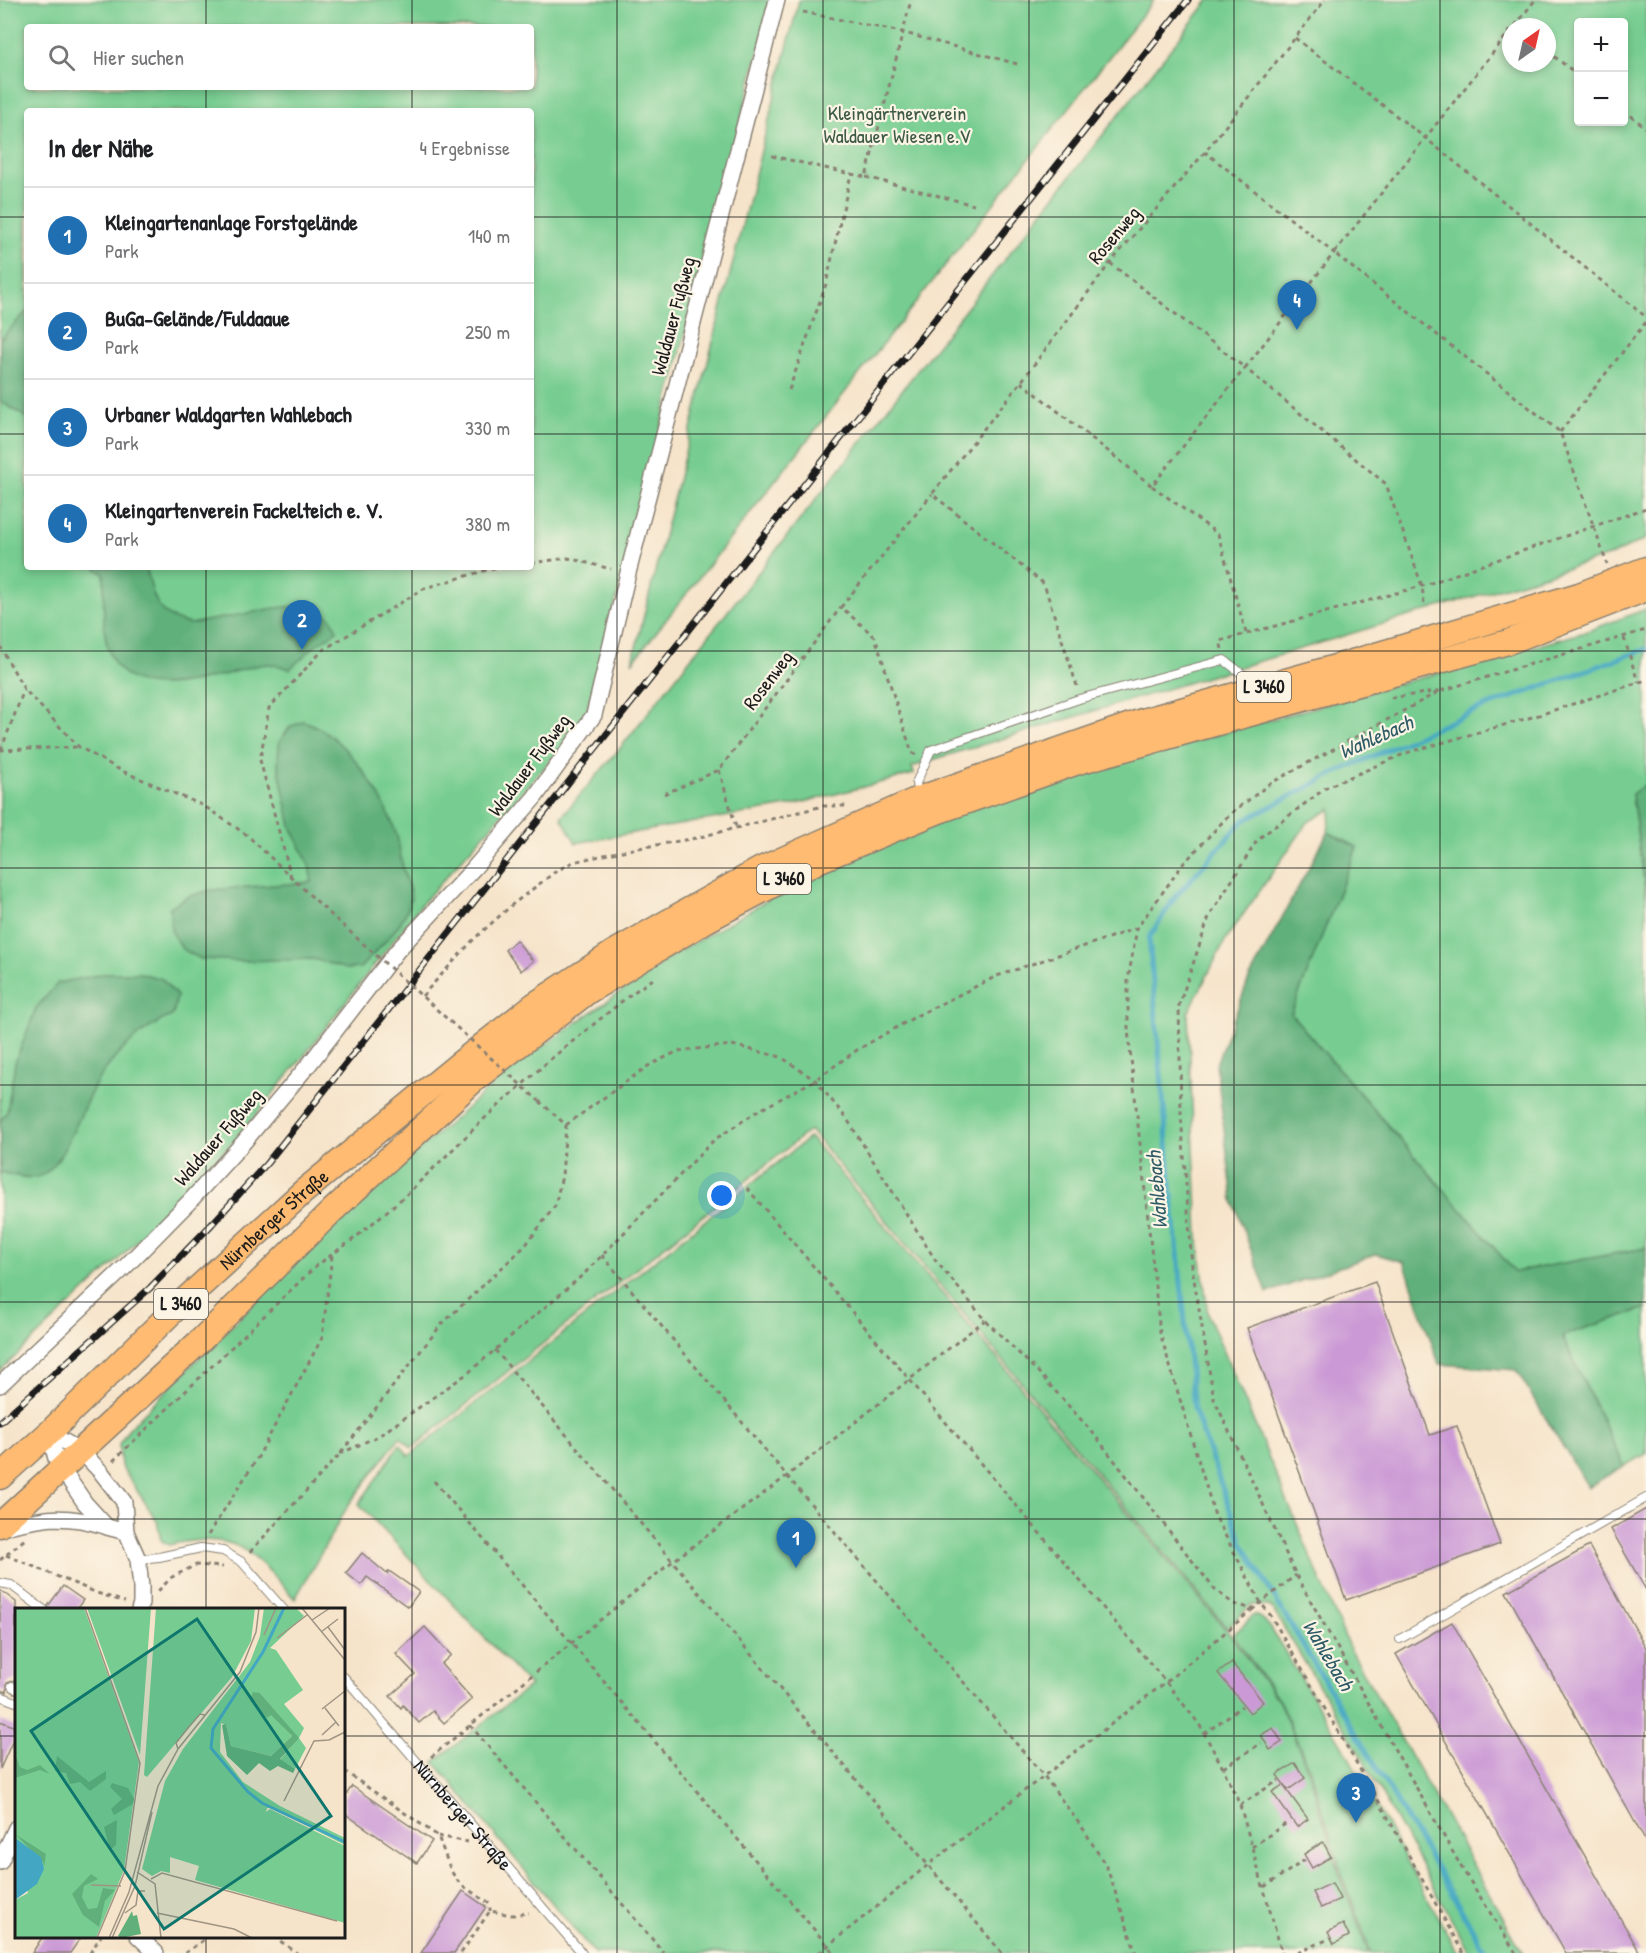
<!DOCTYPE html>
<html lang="de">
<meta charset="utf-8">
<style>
:root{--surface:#fff;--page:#f6f6f6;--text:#202124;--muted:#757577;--line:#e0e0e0;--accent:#1f6fb2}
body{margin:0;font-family:"Patrick Hand",sans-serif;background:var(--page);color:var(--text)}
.controls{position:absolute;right:18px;top:18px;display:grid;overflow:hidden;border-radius:6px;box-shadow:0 3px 9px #0003}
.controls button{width:54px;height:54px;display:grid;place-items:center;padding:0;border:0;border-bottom:2px solid var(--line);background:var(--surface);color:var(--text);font:30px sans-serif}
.compass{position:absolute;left:1502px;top:18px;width:54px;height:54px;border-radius:50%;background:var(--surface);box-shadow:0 3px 9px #0003;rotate:34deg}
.you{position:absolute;left:722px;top:1196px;width:21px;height:21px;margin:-15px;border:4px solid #fff;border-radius:50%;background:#1a73e8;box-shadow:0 0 0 9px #1a73e833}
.badge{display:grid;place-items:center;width:39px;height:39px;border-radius:50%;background:var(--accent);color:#fff;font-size:20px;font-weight:700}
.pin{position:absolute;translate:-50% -50px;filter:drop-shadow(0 2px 3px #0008)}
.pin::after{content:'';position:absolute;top:32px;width:21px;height:18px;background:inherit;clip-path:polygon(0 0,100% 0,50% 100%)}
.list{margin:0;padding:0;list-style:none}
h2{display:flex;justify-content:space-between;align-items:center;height:78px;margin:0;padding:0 24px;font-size:26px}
h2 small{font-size:20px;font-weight:400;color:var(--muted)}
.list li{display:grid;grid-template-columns:39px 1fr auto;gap:18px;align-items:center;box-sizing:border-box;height:96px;padding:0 24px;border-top:2px solid var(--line)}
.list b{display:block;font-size:22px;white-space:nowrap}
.list p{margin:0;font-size:20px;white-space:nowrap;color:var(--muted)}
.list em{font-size:20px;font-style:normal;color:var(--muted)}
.icon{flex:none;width:33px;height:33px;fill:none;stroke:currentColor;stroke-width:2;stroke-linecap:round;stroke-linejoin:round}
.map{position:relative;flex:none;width:1646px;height:1953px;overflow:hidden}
.search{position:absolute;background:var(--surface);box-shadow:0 3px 9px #0003;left:24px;top:24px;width:510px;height:66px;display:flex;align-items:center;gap:15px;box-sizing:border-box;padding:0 21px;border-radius:6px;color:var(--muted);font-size:22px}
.panel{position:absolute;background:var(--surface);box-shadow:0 3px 9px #0003;left:24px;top:108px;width:510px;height:462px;border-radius:6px}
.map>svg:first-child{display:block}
.green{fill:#77cd91;stroke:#4a7456;stroke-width:1.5;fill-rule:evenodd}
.forest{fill:#61b07b;stroke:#3e664c;stroke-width:1.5}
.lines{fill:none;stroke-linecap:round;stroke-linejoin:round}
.stream{stroke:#43a7c3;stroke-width:5}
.building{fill:#cb9ad6}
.service-casing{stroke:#898073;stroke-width:10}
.minor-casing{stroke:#898073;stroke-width:18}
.primary-casing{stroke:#898073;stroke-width:27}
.path{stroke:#898073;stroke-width:3;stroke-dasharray:4.5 4.5;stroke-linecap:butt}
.service{stroke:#fff;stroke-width:8}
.minor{stroke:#fff;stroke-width:15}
.primary{stroke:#febb71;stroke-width:24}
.rail-casing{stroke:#1c1c1c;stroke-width:7}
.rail{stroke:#fcf5e5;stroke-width:4.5;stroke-dasharray:14;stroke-linecap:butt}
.path-bridge{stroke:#898073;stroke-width:3;stroke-dasharray:4.5 4.5;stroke-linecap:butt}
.grid{fill:none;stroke:#1c1c1c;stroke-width:1.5;stroke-opacity:0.55}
.labels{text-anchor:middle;stroke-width:4.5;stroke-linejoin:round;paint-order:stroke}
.shield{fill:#fcf5e5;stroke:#5f5d58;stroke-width:1.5}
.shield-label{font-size:18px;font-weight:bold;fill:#1c1c1c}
.park-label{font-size:20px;fill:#3c5a45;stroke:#fcf5e5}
.street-label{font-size:20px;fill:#1c1c1c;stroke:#fcf5e5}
.water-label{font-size:21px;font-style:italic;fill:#2e5b67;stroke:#fcf5e5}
.inset-river{fill:none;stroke:#43a7c3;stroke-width:3}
.inset-road{fill:none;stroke:#9f9484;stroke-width:1.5}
.view{fill:#0f766e;fill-opacity:0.15;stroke:#0f766e;stroke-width:3}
.inset-edge{fill:none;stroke:#1c1c1c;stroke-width:3}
</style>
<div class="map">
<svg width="1646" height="1953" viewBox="0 0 1646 1953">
<rect width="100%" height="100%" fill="#fcf5e5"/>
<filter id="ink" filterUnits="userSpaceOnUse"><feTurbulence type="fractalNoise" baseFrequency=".0167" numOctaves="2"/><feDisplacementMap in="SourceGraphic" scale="12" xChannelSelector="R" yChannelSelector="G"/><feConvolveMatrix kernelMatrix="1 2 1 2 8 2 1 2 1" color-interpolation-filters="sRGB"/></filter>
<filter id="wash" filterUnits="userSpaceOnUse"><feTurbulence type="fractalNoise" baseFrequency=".008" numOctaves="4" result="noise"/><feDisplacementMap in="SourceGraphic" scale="24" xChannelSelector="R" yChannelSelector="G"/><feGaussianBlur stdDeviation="1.35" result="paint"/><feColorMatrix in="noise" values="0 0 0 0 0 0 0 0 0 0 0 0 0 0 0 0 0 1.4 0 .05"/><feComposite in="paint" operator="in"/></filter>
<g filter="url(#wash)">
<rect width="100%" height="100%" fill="#f6e4ca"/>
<g class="green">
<path d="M0,0H772L584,723L420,906L303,1057L235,1140L118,1260L0,1371ZM27,27H531V87H27ZM27,111H531V567H27Z"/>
<path d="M799,0H1154L632,663Z"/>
<path d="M1209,0H1646V539L1612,555L935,759L912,767L914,774L793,805L576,843L561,817L621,747ZM1578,22H1624V122H1578ZM1511,27H1547V63H1511Z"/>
<path d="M1646,609V784L1632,794L1646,896V1248L1515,1272L1291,1014L1357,847L1328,832L1331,809L1308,822L1226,939L1188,1013L1198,1236L1208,1314L1349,1647L1523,1953H1470L1357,1749L1274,1611L1269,1606L1251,1605L1227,1628L810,1130L412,1448L400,1437L349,1504L295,1599C279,1582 262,1560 241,1548C220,1536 191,1540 168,1545L161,1540L157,1521L121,1466L119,1444L129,1428L257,1300L394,1172L513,1067L678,952L799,882L948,816L1078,773L1582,633Z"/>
<path d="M810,1137L1228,1632L1279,1702L1309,1772L1339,1873L1369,1953H594L434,1762L530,1686L359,1504L400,1444L409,1456Z"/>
<path d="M1646,1308V1454L1624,1466L1562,1336Z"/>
<path d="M1254,1615L1263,1619L1270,1627L1346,1752L1458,1953H1371L1342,1875L1311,1772L1280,1702L1233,1635Z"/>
</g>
<g class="forest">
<path d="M27,311V418L0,401V339Z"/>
<path d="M94,567H146C155,599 154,617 192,624C206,620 220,619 234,616C260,611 303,598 327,615C333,619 335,625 337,631L316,645L290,669C283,667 274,664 267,664C251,665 233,673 218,676C164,690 108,697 104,625C103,608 104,591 104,574Z"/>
<path d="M303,721C343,732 382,793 395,830C400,843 400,858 404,871C406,881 413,892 410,902C405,925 376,951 360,968L346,969L314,959L243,961L201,959L182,949L171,930L170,907L189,896L211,890L312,882L309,865L291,826L278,765L279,742L290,727Z"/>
<path d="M1646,784V896L1632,794Z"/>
<path d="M1328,832L1357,847L1291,1014L1515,1272L1646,1248V1308L1562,1336L1624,1466L1588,1487L1516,1370L1439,1364L1404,1262L1376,1254L1267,1293L1233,1201L1216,1064L1249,979Z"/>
<path d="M108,973H140L162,979L177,996L173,1015C143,1028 119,1050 100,1077C83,1100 64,1171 37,1177C25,1179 11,1175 0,1172V1121L7,1112L15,1063L36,1008L58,983Z"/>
</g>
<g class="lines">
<path class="stream" d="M1487,1953L1242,1543L1194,1409L1170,1176L1149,938L1175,897L1243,821L1335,773L1479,709L1646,649"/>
</g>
<g id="blocks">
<g class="building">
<path d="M516,940L533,961L521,971L505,950Z"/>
<path d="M1375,1282L1430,1435L1457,1426L1500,1544L1346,1600L1247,1328Z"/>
<path d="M1646,1509V1590L1611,1529Z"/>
<path d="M1589,1546L1646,1648V1842L1506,1592Z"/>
<path d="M362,1553L387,1574L389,1571L419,1592L408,1607L367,1577L361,1585L346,1573Z"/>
<path d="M63,1586L83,1600L76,1610H50L48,1606Z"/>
<path d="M0,1590L16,1602V1680L7,1683V1692L0,1690Z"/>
<path d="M1452,1622L1640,1953H1566L1396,1654Z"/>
<path d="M425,1627L451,1655L441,1664L472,1699L444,1723L433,1711L419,1723L403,1705L401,1708L390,1696L415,1674L396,1654Z"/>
<path d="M1232,1663L1263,1702L1250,1713L1218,1673Z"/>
<path d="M0,1721L16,1727V1733L0,1769Z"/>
<path d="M1273,1728L1282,1742L1270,1750L1261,1735Z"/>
<path d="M1295,1763L1305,1778L1288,1790L1277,1775Z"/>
<path d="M1283,1785L1308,1819L1297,1827L1272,1792Z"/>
<path d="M352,1786L432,1841L417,1863L344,1813V1798Z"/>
<path d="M1323,1842L1331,1857L1312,1868L1304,1854Z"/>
<path d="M1332,1883L1340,1899L1321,1908L1313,1892Z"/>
<path d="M463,1891L486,1907L471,1929L454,1953H421Z"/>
<path d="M1343,1924L1349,1936L1334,1944L1328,1932Z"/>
<path d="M43,1936H82L70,1953H32Z"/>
</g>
</g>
</g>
<g filter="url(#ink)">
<use href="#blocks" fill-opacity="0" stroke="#898073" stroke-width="1.5"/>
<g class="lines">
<g class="service-casing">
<g id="service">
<path d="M918,797L916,783L931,750L1079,699L1224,660L1257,685"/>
<path d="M138,1559L159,1557L201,1548L223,1551L242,1562L284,1610"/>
<path d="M0,1583L11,1585L44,1610"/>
<path d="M1400,1639L1646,1498"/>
<path id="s1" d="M344,1677L582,1953"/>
<path d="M12,1686L16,1689"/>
<path d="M0,1696L16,1702"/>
</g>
</g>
<g class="minor-casing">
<g id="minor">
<path d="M0,1385L125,1267L190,1201L243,1143L311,1062L397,951L474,868L535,797L594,715L628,573L777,0"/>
<path d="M49,1433L81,1451L101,1472L124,1502L126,1532L138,1559L141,1587V1603L139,1610"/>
<path d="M49,1433L57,1462L85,1503L107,1527L126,1532"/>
<path d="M0,1528C42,1518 63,1513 105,1526"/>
<path d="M0,1862L16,1828"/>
<path d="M138,1936L156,1953"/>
</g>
</g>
<g class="primary-casing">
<g id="primary">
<path id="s2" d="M0,1477L49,1433L175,1309L303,1192L458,1065L534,1005L613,953L761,869L918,799L1142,721L1332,668L1579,595L1646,569"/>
<path d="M0,1525L199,1342L332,1211L475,1079L587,992L707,920L820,860L939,811L1078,762L1508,642L1646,589"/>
</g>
</g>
<g class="path">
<path d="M803,12L901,32L1021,65"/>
<path d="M1515,26L1535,0"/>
<path d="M1511,30L1334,253L1560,432L1607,564"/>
<path d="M1295,38L1424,137L1646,317"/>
<path d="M1547,51L1578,75"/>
<path d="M1624,110L1646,128"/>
<path d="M772,156L851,174"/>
<path d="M866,177L974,205"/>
<path d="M1110,263L1245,368L1334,253L1205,152"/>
<path d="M1021,382L1152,486L1245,368L1386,484L1422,586L1424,603"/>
<path d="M789,390L826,284L851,174L866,177L911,0"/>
<path d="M1560,432L1646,322"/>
<path d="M1152,486L1218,534L1246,633"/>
<path d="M531,563L568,558L611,569"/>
<path d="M1624,638L1638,682"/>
<path d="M0,646L24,689L79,747L122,771L204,806L247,835L329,913"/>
<path d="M1222,649L1220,641L1422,586L1646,508"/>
<path d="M1077,686L1044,584L932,494L1021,382L1110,263L1205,152L1325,0"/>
<path d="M1391,698L1440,691"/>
<path d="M0,750L79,747"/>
<path d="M1,750L24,690"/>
<path d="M916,755L912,753L875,637L841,607L932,494"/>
<path d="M719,770L736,827"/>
<path d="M664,794L719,770L841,607"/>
<path d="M291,877L260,760L269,708L323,650L425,588L497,567"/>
<path d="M422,996L474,939L513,904L555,872L573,862L622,851L696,838L823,806H848"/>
<path d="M539,1101L566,1125"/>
<path d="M566,1125L648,1066L678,1051L732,1045L781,1057L815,1080L847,1119L936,1261L985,1320L1039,1373L1093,1433L1215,1590L1234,1604L1253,1609L1296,1575"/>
<path d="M747,1188L1166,1682L1199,1724L1223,1768L1240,1805L1282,1953"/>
<path d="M602,1255L787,1476L1044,1776L1084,1830L1107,1868L1136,1953"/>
<path d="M495,1350L1002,1953"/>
<path d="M340,1454L380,1435L468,1373L585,1273L714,1140L758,1111L815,1080L857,1050L920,1014L997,976L1137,928"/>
<path d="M113,1461L316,1266L355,1238L406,1195L484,1119L552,1058L631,994L653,979"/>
<path d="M434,1481L834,1953"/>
<path d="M208,1535L258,1457L322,1338L332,1256"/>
<path d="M250,1552L340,1454L441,1325L525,1246L555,1206L562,1176L566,1125"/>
<path d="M6,1555L97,1593L125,1602"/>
<path d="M0,1560L25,1539"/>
<path d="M158,1591L172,1577L196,1565L223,1567"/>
<path d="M470,1725L664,1953"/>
<path d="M1204,1734L1242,1706"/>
<path d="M431,1757L673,1561L787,1476L985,1320"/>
<path d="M1223,1768L1261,1743"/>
<path d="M344,1771L438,1836L451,1871L460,1884L490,1904V1911"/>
<path d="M1240,1805L1279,1780"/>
<path d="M438,1836L468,1842"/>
<path d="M1252,1847L1288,1822"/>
<path d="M1264,1887L1305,1860"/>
<path d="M273,1936L297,1953"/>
<path d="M90,1953L101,1936"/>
<path d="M185,1953L209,1936"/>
<path d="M461,1953L490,1911L512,1915L529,1913"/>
<path d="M819,1953L928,1865L1166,1682L1253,1609"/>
<path d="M1297,1953L1329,1939"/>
<path d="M1463,1953L1382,1807L1271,1616L1261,1603L1215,1516L1160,1333L1128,1030V980L1137,928L1183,864L1230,814L1271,783L1440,691L1646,630"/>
<path d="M1516,1953L1463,1870L1296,1575L1214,1399L1192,1267L1181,1114L1179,1005L1209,917L1258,839L1327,787L1406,753L1539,715L1646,680"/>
</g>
<use href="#service" class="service"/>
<use href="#minor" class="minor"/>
<use href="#primary" class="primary"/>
<g class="rail-casing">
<path id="rail" d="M0,1422L150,1288L212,1224L267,1163L1188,0"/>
</g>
<use href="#rail" class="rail"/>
<path class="path-bridge" d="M329,913L539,1101"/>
</g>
</g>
<path class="grid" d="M206,0V27M412,0V27M617,0V1953M823,0V1953M1029,0V1953M1234,0V1953M1440,0V1953M206,87V111M412,87V111M0,217H27M531,217H1646M0,434H27M531,434H1646M206,567V1610M412,567V1953M0,651H1646M0,868H1646M0,1085H1646M0,1302H1646M0,1519H1646M0,1736H16M344,1736H1646M206,1936V1953"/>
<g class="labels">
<g class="shield">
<rect x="1237" y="672" width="54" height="30" rx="4.5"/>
<rect x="757" y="864" width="54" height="30" rx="4.5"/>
<rect x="154" y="1289" width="54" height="30" rx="4.5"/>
</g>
<g class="shield-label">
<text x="1264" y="693">L 3460</text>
<text x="784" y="885">L 3460</text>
<text x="181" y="1310">L 3460</text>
</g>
<g class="park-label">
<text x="897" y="120">Kleingärtnerverein<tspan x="897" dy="23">Waldauer Wiesen e.V</tspan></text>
</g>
<g class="street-label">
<text transform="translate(1114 235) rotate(-50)" y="7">Rosenweg</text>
<text transform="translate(673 316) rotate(-75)" y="7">Waldauer Fußweg</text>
<text transform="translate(768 680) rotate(-53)" y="7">Rosenweg</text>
<text transform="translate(529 765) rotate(-53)" y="7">Waldauer Fußweg</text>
<text transform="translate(218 1137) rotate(-49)" y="7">Waldauer Fußweg</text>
<text dy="7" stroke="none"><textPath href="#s2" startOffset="376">Nürnberger Straße</textPath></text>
<text dy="7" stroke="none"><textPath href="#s1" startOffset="182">Nürnberger Straße</textPath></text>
</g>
<g class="water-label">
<text transform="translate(1376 737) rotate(-24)" y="7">Wahlebach</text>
<text transform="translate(1157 1190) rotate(-95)" y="7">Wahlebach</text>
<text transform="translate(1328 1655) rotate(59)" y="7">Wahlebach</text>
</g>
</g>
<g transform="translate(15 1608)">
<rect width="330" height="330" fill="#f6e4ca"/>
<path d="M0,0H69L124,154L109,262L81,330H0V292L13,285L0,230ZM72,0H136L125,147ZM141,0H240L236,33L217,69L132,169L129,167ZM249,0H281L289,8L255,40L261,42L288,82L269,96L289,120L284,130L291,140L280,161L265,152L283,130L245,85L252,110L256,106L277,128L256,148L216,138L211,117L206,115L205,144L228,174L265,198L330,230V237L257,200H252L251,204L255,201L330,238V315L180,272L184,258L155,249V265L146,263L137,268L127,261L150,173L168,141L235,54L245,28Z" fill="#77cd91"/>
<path d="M238,84L245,85L284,130L265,151L280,161L278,165L263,158L255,163L244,155L232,167L212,148L207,117L211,116L216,138L256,148L277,128L256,107L252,110L235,92ZM0,146L5,159L12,162L25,157L35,166L25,162L0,170ZM42,148L74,174L91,163V171L75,183L65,174L55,176L51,165L40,163ZM97,175L113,180L119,191L118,196L99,207L96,201L107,191L95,179ZM102,212L101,237L95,242L89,219ZM0,226L31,246L29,259L28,254ZM76,266L83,271L69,278L67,289L73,301L82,300L88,280L100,282L90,293L84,319L68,307L57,286ZM117,303L118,308L122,307L126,326L106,330L103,328Z" fill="#61b07b"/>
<path d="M0,230L26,249L29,261L22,276L0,292Z" fill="#43a7c3"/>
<path class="inset-river" d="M269,0L248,44L198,121L196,140L233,184L247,195L330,234"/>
<path class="inset-road" d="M70,0L125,155L110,263L82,330M287,0L330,52M297,12L315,0M313,19L330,42M306,24L323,11M249,27L261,0M262,30L292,7M310,100L324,118M307,101L330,83M307,127L321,114M163,141L161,135L173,120L185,106L190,107M269,193L299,133L314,132L330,124M122,264L140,276L146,330M136,271L147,265L322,313M76,277L106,278M110,305L121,297L123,283H130M142,305L219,321L237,330M94,330L114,284L143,178L163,141L225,64L241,24L244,0M97,330L120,278L137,204"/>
<path class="view" d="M182,11L316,208L149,321L16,123Z"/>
<rect width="330" height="330" class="inset-edge"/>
</g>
</svg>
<div class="controls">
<button>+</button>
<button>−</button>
</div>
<svg class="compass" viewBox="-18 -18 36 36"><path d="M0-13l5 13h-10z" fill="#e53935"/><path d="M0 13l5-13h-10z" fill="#757577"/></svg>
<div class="you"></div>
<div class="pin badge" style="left:796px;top:1568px">1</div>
<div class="pin badge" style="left:302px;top:650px">2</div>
<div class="pin badge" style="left:1356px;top:1823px">3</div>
<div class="pin badge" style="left:1297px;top:330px">4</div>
<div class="search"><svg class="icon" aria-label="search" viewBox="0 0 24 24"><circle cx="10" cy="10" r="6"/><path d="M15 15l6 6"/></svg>Hier suchen</div>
<section class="panel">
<h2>In der Nähe<small>4 Ergebnisse</small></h2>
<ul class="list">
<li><span class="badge">1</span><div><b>Kleingartenanlage Forstgelände</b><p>Park</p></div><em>140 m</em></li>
<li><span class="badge">2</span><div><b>BuGa-Gelände/Fuldaaue</b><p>Park</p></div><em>250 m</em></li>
<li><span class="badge">3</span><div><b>Urbaner Waldgarten Wahlebach</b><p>Park</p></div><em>330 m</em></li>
<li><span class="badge">4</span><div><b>Kleingartenverein Fackelteich e. V.</b><p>Park</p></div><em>380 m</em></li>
</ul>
</section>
</div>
